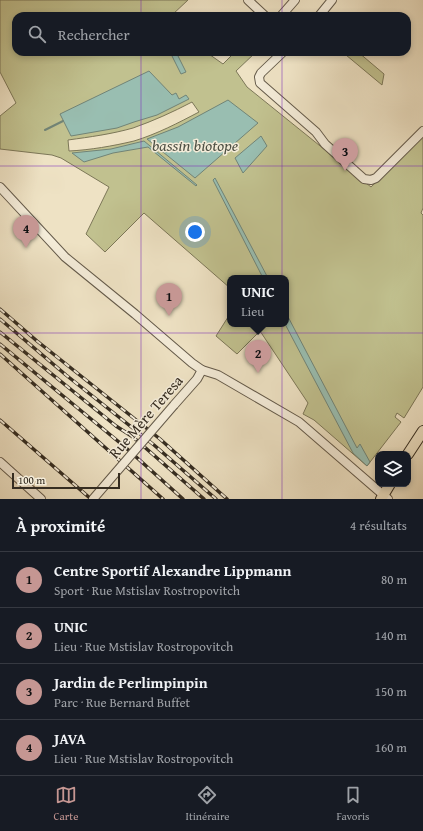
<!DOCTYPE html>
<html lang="fr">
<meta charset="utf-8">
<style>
:root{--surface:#171b24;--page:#242831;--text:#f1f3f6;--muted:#9ea1a6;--line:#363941;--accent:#c59692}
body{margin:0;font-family:"Gentium Book Plus",serif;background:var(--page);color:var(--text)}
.controls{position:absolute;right:12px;bottom:12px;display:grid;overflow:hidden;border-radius:8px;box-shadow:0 2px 6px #0003}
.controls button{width:36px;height:36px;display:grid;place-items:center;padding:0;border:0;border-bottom:1px solid var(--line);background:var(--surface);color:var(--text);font:20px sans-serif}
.scale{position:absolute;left:12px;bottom:10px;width:108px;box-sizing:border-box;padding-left:4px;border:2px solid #362d21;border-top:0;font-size:11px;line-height:14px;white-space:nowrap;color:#362d21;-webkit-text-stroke:3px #f4ecd9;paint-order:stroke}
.you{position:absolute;left:195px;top:232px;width:14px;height:14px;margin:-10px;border:3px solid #fff;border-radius:50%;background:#1a73e8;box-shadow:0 0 0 6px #1a73e833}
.badge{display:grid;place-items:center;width:26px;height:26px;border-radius:50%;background:var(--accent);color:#111;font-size:13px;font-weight:700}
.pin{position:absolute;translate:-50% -33px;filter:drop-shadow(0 1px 2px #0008)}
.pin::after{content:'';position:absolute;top:21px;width:14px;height:12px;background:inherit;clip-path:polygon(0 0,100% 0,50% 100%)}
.popup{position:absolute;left:227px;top:275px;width:62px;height:52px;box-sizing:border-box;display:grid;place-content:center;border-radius:8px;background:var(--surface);filter:drop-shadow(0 1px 3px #0005);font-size:13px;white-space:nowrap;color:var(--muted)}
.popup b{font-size:15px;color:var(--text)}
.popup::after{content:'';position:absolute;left:50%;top:100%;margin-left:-8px;border:8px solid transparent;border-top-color:var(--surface)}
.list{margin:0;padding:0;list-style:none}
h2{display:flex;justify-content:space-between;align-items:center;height:52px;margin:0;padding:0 16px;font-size:17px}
h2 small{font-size:13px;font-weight:400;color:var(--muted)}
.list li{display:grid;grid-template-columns:26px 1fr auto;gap:12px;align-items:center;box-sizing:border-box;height:56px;padding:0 16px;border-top:1px solid var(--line)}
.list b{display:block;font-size:15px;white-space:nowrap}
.list p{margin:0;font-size:13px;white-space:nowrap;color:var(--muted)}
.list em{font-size:13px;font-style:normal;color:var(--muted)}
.icon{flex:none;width:22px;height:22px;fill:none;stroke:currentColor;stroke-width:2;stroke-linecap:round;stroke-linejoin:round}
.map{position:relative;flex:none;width:423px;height:499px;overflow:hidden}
.search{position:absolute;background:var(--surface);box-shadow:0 2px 6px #0003;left:12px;right:12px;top:12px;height:44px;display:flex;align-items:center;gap:10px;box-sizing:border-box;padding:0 14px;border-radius:12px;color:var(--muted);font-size:15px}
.sheet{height:276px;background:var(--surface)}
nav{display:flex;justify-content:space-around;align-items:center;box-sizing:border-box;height:56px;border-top:1px solid var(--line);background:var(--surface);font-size:11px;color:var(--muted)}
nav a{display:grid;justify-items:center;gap:2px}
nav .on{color:var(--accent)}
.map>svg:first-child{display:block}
.green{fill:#c1c18f;stroke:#7c7758;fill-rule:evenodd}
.water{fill:#99beb1;stroke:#718477}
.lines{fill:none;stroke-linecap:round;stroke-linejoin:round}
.stream{stroke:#718477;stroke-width:2}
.minor-casing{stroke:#645a4a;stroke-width:10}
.major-casing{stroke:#362d21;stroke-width:12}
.minor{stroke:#f4ecd9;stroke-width:8}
.major{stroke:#eee2c4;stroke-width:10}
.rail-casing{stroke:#362d21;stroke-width:3.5}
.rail{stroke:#f4ecd9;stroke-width:2;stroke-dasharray:6;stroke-linecap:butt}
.minor-bridge-casing{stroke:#645a4a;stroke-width:10;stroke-linecap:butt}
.minor-bridge{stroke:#f4ecd9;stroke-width:8}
.grid{fill:none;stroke:#7b2cbf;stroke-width:1;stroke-opacity:0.55}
.labels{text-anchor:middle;stroke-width:3;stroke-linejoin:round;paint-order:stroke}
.street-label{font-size:15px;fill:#362d21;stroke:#f4ecd9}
.water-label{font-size:16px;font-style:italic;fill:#4f5145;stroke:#f4ecd9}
</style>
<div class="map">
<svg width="423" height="499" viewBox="0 0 423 499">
<rect width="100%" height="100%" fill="#eee2c4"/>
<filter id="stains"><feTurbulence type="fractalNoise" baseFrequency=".005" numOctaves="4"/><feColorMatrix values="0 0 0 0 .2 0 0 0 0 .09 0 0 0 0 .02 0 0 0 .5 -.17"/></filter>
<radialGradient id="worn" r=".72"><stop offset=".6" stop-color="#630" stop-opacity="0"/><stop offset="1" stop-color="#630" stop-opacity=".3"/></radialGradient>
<g class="green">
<path d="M0,0H188L172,15L173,16H16V52H206L223,64L235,52H256L236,71L247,87L371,187L423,137V208L421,213L423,215V387L404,418L397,413L395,417L401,422L367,466L314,420L303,414L308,403L260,331L237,354L216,336L230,314V324H286V278H230V288L144,213L105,252L86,234L109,187L61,158L52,155L0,149V116L16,103L0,72ZM192,102L199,112C178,123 157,134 134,141C113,146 90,150 69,151L68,140C90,137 112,134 133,128C153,121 173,112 192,102Z"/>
<path d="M347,52H358L384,74L382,85L346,55Z"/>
</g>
<g class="water">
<path d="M170,52H176L186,72L181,74Z"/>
<path d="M149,71L172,95L176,93L179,99L186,95L189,99L157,115L134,122L117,128L71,136L60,114Z"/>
<path d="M228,100L258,123L195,178L147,139L178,127Z"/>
<path d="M261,136L267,146L243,173L235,158Z"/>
<path d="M144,141L197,185L196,186L148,147L113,153L84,162L72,153L111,149Z"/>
<path d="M215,178L268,278H263L213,180Z"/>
<path d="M286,313L357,448L360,444L370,462L367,466L353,453L285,324Z"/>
</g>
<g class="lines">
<path class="stream" d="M45,130L63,121"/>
<g class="minor-casing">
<g id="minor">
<path d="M248,0L265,16"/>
<path d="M281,16L295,0"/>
<path d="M319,16L332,0"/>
<path d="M283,52L261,73L259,77L260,83L316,132L325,144L335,153L364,179L371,180L376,178L423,131"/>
<path d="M0,187L65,257L135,314L192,363L202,370L218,375L299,422L388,499"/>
<path d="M174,405L197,379L202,370"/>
<path d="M0,462L41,499"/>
</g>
</g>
<g class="major-casing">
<g id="major">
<path d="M408,454L423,431"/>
<path d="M381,499L390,484"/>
</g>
</g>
<use href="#minor" class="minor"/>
<use href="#major" class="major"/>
<g class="rail-casing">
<g id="rail">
<path d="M0,309L37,341L160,439L227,499"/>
<path d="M0,319L66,375L154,445L216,499"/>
<path d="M0,332L116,426L133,437L204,499"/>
<path d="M0,344L125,447L183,499"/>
<path d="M0,354L163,499"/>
<path d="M0,420L91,499"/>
</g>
</g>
<use href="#rail" class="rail"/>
<g class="minor-bridge-casing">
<path id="minor-bridge" d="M93,499L174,405"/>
</g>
<use href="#minor-bridge" class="minor-bridge"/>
</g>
<path class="grid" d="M141,0V16M282,0V16M141,52V499M282,52V499M0,166H423M0,333H423"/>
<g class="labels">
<g class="street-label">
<text transform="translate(146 417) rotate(-49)" y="5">Rue Mère Teresa</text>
</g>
<g class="water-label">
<text x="195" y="151">bassin biotope</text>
</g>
</g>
<rect width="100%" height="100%" filter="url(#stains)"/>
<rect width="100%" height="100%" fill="url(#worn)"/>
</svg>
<div class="controls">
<button><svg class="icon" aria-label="layers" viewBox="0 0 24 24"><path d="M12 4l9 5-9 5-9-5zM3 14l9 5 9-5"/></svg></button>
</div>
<div class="scale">100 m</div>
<div class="you"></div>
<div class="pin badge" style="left:169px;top:316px">1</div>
<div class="pin badge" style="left:258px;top:373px">2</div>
<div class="popup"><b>UNIC</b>Lieu</div>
<div class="pin badge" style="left:345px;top:171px">3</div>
<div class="pin badge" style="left:26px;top:248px">4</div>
<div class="search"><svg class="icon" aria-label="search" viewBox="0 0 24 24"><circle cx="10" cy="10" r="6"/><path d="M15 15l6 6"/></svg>Rechercher</div>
</div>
<section class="sheet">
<h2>À proximité<small>4 résultats</small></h2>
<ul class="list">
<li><span class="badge">1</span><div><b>Centre Sportif Alexandre Lippmann</b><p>Sport · Rue Mstislav Rostropovitch</p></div><em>80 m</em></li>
<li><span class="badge">2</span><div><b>UNIC</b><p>Lieu · Rue Mstislav Rostropovitch</p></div><em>140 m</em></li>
<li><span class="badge">3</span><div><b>Jardin de Perlimpinpin</b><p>Parc · Rue Bernard Buffet</p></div><em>150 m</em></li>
<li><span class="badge">4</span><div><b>JAVA</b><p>Lieu · Rue Mstislav Rostropovitch</p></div><em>160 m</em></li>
</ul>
</section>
<nav>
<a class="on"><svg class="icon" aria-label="map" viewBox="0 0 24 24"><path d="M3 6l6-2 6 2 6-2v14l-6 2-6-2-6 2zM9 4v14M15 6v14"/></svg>Carte</a>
<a><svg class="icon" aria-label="directions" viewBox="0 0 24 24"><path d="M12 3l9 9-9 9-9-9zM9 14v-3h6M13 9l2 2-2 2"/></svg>Itinéraire</a>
<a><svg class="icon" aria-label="saved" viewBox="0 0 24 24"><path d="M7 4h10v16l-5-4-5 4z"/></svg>Favoris</a>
</nav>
